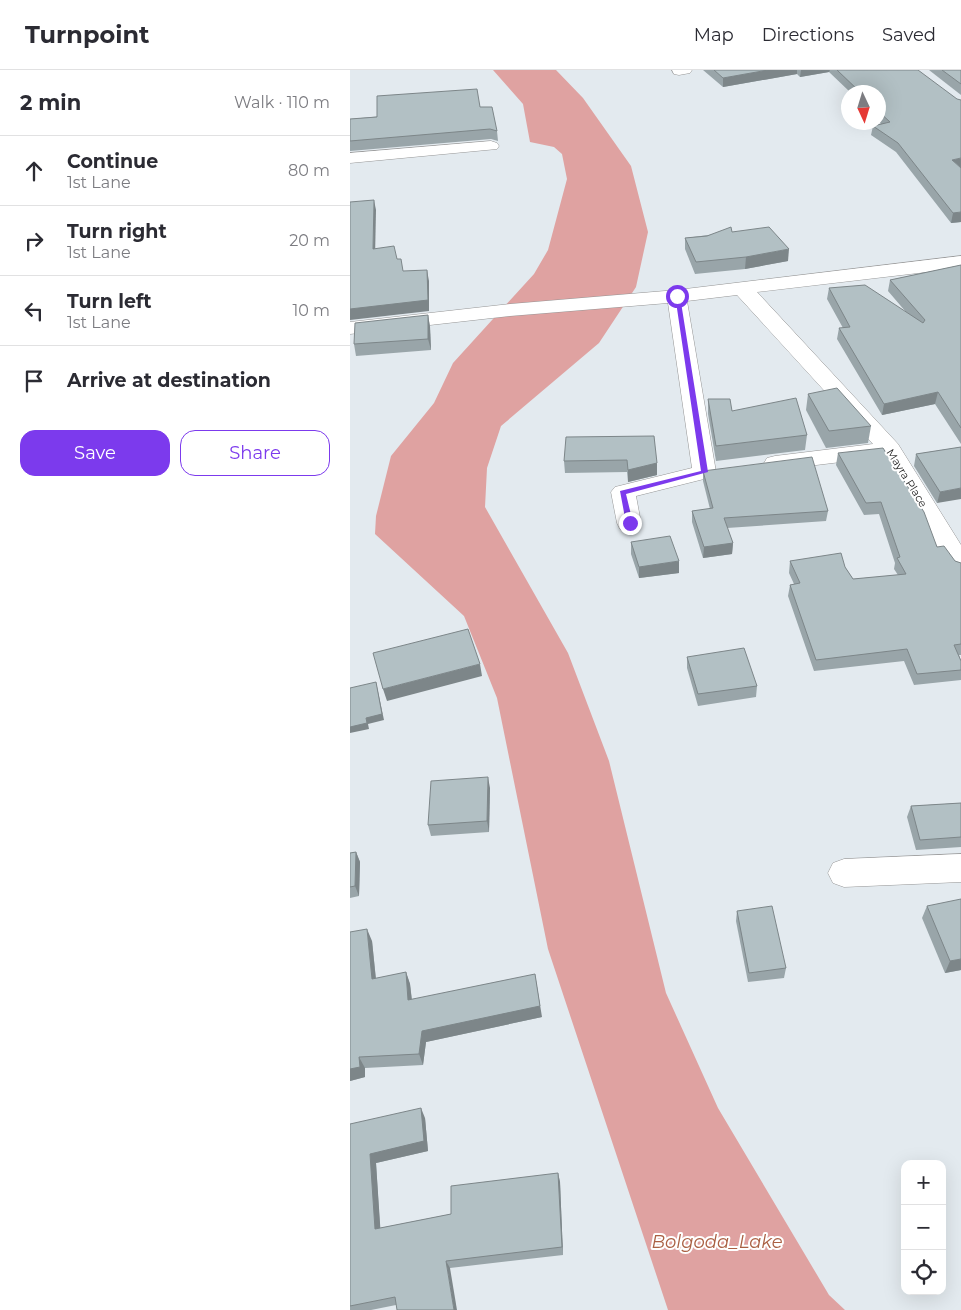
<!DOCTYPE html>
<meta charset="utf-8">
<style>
:root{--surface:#fff;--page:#f2f2f3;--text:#2b2b33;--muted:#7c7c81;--line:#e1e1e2;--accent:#7c3aed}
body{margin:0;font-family:Montserrat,sans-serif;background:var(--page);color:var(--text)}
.controls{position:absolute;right:15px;bottom:15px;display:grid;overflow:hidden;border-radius:10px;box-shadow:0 5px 20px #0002}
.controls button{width:45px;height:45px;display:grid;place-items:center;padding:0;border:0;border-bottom:1px solid var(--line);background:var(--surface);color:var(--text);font:25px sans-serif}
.compass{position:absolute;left:491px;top:15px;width:45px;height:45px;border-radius:50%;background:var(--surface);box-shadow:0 5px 20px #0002;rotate:176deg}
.stop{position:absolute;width:15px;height:15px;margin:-11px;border:4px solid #7c3aed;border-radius:50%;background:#fff}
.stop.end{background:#7c3aed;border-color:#fff;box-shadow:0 1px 5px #0008}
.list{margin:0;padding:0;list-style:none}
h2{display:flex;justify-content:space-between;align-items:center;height:65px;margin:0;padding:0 20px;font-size:21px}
h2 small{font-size:16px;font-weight:400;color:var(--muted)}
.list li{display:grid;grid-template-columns:32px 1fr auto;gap:15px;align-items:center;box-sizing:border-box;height:70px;padding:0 20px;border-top:1px solid var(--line)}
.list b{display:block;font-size:19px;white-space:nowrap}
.list p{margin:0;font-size:16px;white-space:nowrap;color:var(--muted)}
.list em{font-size:16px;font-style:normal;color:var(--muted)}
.actions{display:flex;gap:10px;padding:15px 20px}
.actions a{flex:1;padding:11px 0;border:1px solid var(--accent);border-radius:15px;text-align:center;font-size:18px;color:var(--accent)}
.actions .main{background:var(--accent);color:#fff}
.icon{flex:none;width:28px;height:28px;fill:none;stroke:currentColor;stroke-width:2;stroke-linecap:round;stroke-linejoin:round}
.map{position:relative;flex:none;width:611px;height:1240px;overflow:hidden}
header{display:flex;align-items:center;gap:30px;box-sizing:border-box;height:70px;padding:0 25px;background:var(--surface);border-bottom:1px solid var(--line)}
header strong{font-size:24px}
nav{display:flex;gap:28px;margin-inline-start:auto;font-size:18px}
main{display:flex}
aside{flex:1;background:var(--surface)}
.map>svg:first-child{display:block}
.water{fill:#dfa2a1}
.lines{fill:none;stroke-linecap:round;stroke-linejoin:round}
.minor-casing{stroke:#959595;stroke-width:1}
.minor{fill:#fff;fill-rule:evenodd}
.wall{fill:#99a5a9}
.shaded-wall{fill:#7d8689}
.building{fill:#b2c0c4;stroke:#7d8689}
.route{fill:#7c3aed}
.labels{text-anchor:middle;stroke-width:4;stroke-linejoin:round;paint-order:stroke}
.far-street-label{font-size:11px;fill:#1e1e1e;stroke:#fff}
.near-water-label{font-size:18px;font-style:italic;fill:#aa6043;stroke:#fff}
</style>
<header>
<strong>Turnpoint</strong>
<nav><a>Map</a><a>Directions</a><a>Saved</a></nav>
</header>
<main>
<aside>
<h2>2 min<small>Walk · 110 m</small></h2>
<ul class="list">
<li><svg class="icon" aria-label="ahead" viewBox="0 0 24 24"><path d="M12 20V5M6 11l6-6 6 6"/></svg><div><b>Continue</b><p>1st Lane</p></div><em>80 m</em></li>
<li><svg class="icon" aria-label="right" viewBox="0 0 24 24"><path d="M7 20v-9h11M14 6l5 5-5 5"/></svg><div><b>Turn right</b><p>1st Lane</p></div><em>20 m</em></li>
<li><svg class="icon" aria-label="left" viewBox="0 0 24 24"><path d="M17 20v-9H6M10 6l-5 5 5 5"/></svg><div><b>Turn left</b><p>1st Lane</p></div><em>10 m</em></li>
<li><svg class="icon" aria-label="arrive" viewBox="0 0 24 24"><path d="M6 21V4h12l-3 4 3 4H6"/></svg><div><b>Arrive at destination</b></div></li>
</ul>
<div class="actions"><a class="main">Save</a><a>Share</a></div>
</aside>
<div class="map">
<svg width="611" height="1240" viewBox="0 0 611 1240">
<rect width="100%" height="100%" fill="#e3eaef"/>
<path class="water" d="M143,0H206L233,28L281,96L298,162L286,217L249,273L151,356L137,398L135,437L218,583L259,691L316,923L368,1038L479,1225L495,1240H318L198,879L147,628L114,546L25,464L26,446L41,386L84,333L103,293L184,204L198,180L217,109L212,84L204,77L180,72L173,34Z"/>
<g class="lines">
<g class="minor-casing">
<g id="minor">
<path d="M322,0H342L340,3L329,5L324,4Z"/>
<path d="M141,71L147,73L149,76L147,79L0,93V83Z"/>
<path d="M611,186V198L407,222L548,374L611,475V504L602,501L532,385L524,388L425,400L417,398L414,393L417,388L425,386L523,374L387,225L337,231L366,402L362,407L286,426L291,453L288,459L279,461L270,459L267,453L261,422L265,417L342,398L318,233L160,246L0,264V252L160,234L327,220Z"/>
<path d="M611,784V812L494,817L483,813L478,803L483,793L494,789Z"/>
</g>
</g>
<use href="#minor" class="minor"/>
</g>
<g class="wall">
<path d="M353,0H568L611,152L601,153L546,82L521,65L523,56L531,54L528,51V22H500L479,2L450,7L447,4L373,17Z"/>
<path d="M579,0H611V25Z"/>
<path d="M130,37L147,61L148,71L141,69L0,81V49Z"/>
<path d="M382,162L438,191L395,199L345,204L335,179V168Z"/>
<path d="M611,195V374L585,334L532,345L487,269L489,258H493L477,229L479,218L556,242L538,221L540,210Z"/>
<path d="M78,245L80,257L81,280L6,286L4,274Z"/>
<path d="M458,324L521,356L518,373L476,378L456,340Z"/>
<path d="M358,329L382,341L457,365L455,380L366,391L358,344Z"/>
<path d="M304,366L307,405L278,412L277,402L215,403L214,391Z"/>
<path d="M611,377L587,433L564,396L566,384Z"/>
<path d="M488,383L587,477L605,491L611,493V585H609L611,591V610L564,615L554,591L464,601L438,526L440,515L444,514L439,503L440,491L495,497L503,509L548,505L544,499L545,493L529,444L514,445L486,395Z"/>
<path d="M353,401L478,441L476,451L377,458L383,473L382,484L353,488L342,452V441L360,439L353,411Z"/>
<path d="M281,472L329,503L289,508L281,484Z"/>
<path d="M337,587L407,616L406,627L348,636L337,598Z"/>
<path d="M140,718L139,762L81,766L78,755Z"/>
<path d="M611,733V777L566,780L557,747L561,736Z"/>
<path d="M6,782L10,792L9,826L0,828V783Z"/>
<path d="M577,836L611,900L595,903L572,848Z"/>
<path d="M387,841L436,898L434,908L398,912L386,851Z"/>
<path d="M0,862L22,871L26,909L56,902L60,914L62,930L192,947L76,972L73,995L15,998V1007L0,1011Z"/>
<path d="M75,1048L78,1081L26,1093L30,1158L101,1144L208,1103L210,1112L213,1185L100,1198L46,1235L21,1240H0V1054Z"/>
</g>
<g class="shaded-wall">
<path d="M418,0H447V4L373,17V8Z"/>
<path d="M451,0H480L479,2L450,7Z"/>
<path d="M611,88V98L602,90Z"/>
<path d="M24,130L26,140L25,189L23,179Z"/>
<path d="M611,142V152L601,153L603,143Z"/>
<path d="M439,179L438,191L395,199L396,187Z"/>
<path d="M77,200L79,211V241L0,250V239Z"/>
<path d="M78,245L80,257L81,280L78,269Z"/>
<path d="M588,322L585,334L532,345L534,334Z"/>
<path d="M307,393V405L278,412V400Z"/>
<path d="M611,418V429L587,433L590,422Z"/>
<path d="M383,473L382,484L353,488L354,477Z"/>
<path d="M329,491V503L289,508V497Z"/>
<path d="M130,594L132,606L37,631L33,619Z"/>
<path d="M26,612L34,650L18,654L19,659L0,663V657L16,648Z"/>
<path d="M138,707L140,718L139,762L137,751Z"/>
<path d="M6,782L10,792L9,826L5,816Z"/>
<path d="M17,859L22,871L27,921L22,909Z"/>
<path d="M611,889V900L595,903L600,891Z"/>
<path d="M56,902L60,914L63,942L58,930Z"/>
<path d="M185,904L192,947L76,972L73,995L69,984L72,961Z"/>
<path d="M9,987L15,998V1007L0,1011V999Z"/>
<path d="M71,1038L75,1048L78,1081L26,1093L31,1168L25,1159L20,1084Z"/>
<path d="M208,1103L210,1112L213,1185L212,1177Z"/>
<path d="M96,1191L100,1198L107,1240H104Z"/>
</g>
<g class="building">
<path d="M364,0H418L373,8Z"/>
<path d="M487,0H568L607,29L611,30V88L602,90L611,98V142L603,143L548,73L523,56L540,52L528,41V22H510Z"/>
<path d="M592,0H611V14Z"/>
<path d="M127,19L130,37H142L147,61L140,59L0,71V49L27,47V26Z"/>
<path d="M24,130L23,179L44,176L47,189H51L53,201L77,200L78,230L0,239V132Z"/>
<path d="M381,157L382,162L419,157L439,179L396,187L346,192L335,168L357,166Z"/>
<path d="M611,195V358L588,322L534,334L489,258L500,257L479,218L515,215L573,253L575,250L540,210Z"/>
<path d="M78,245V269L4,274L5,253Z"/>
<path d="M487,318L521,356L479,361L458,324Z"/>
<path d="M446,328L457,365L366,376L358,329H380L382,341Z"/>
<path d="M304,366L307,393L278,400L277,390L214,391L216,367Z"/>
<path d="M611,377V418L590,422L566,384Z"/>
<path d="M533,378L574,442L587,477L594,476L605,491L611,493V574L604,575L611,591V600L567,604L557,579L466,590L440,515L450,513L440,491L491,483L495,497L503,509L556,504L547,488L550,487L531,432L516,433L488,383Z"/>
<path d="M462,387L478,441L374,448L383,473L354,477L342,441L363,438L353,401Z"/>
<path d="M320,466L329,491L289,497L281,472Z"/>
<path d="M118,559L130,594L33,619L23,583Z"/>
<path d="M394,578L407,616L348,624L337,587Z"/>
<path d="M26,612L32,644L16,648L17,653L0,657V618Z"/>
<path d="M138,707L137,751L78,755L81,711Z"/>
<path d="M611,733V767L570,770L561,736Z"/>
<path d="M6,782L5,816L0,817V783Z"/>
<path d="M611,829V889L600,891L577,836Z"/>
<path d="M422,836L436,898L399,903L387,841Z"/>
<path d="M17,859L22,909L56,902L58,930L185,904L190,936L72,961L69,984L9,987L10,997L0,999V862Z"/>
<path d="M71,1038L74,1071L20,1084L25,1159L101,1144V1116L208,1103L212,1177L96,1191L104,1240H47L45,1227L0,1236V1054Z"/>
</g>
<path class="route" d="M325,225L330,226L358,402L276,424L283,453L280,456L276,453L270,421L351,401Z"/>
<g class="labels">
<g class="far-street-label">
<text transform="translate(557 408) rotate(58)" y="4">Mayra Place</text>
</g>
<g class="near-water-label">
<text x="367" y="1178">Bolgoda_Lake</text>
</g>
</g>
</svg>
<div class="controls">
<button>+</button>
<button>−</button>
<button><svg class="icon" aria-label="locate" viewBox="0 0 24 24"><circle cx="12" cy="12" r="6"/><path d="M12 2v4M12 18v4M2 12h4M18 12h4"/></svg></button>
</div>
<svg class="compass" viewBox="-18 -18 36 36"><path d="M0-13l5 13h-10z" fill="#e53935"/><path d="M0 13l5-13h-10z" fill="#7c7c81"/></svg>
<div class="stop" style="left:327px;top:226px"></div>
<div class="stop end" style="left:280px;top:453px"></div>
</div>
</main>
